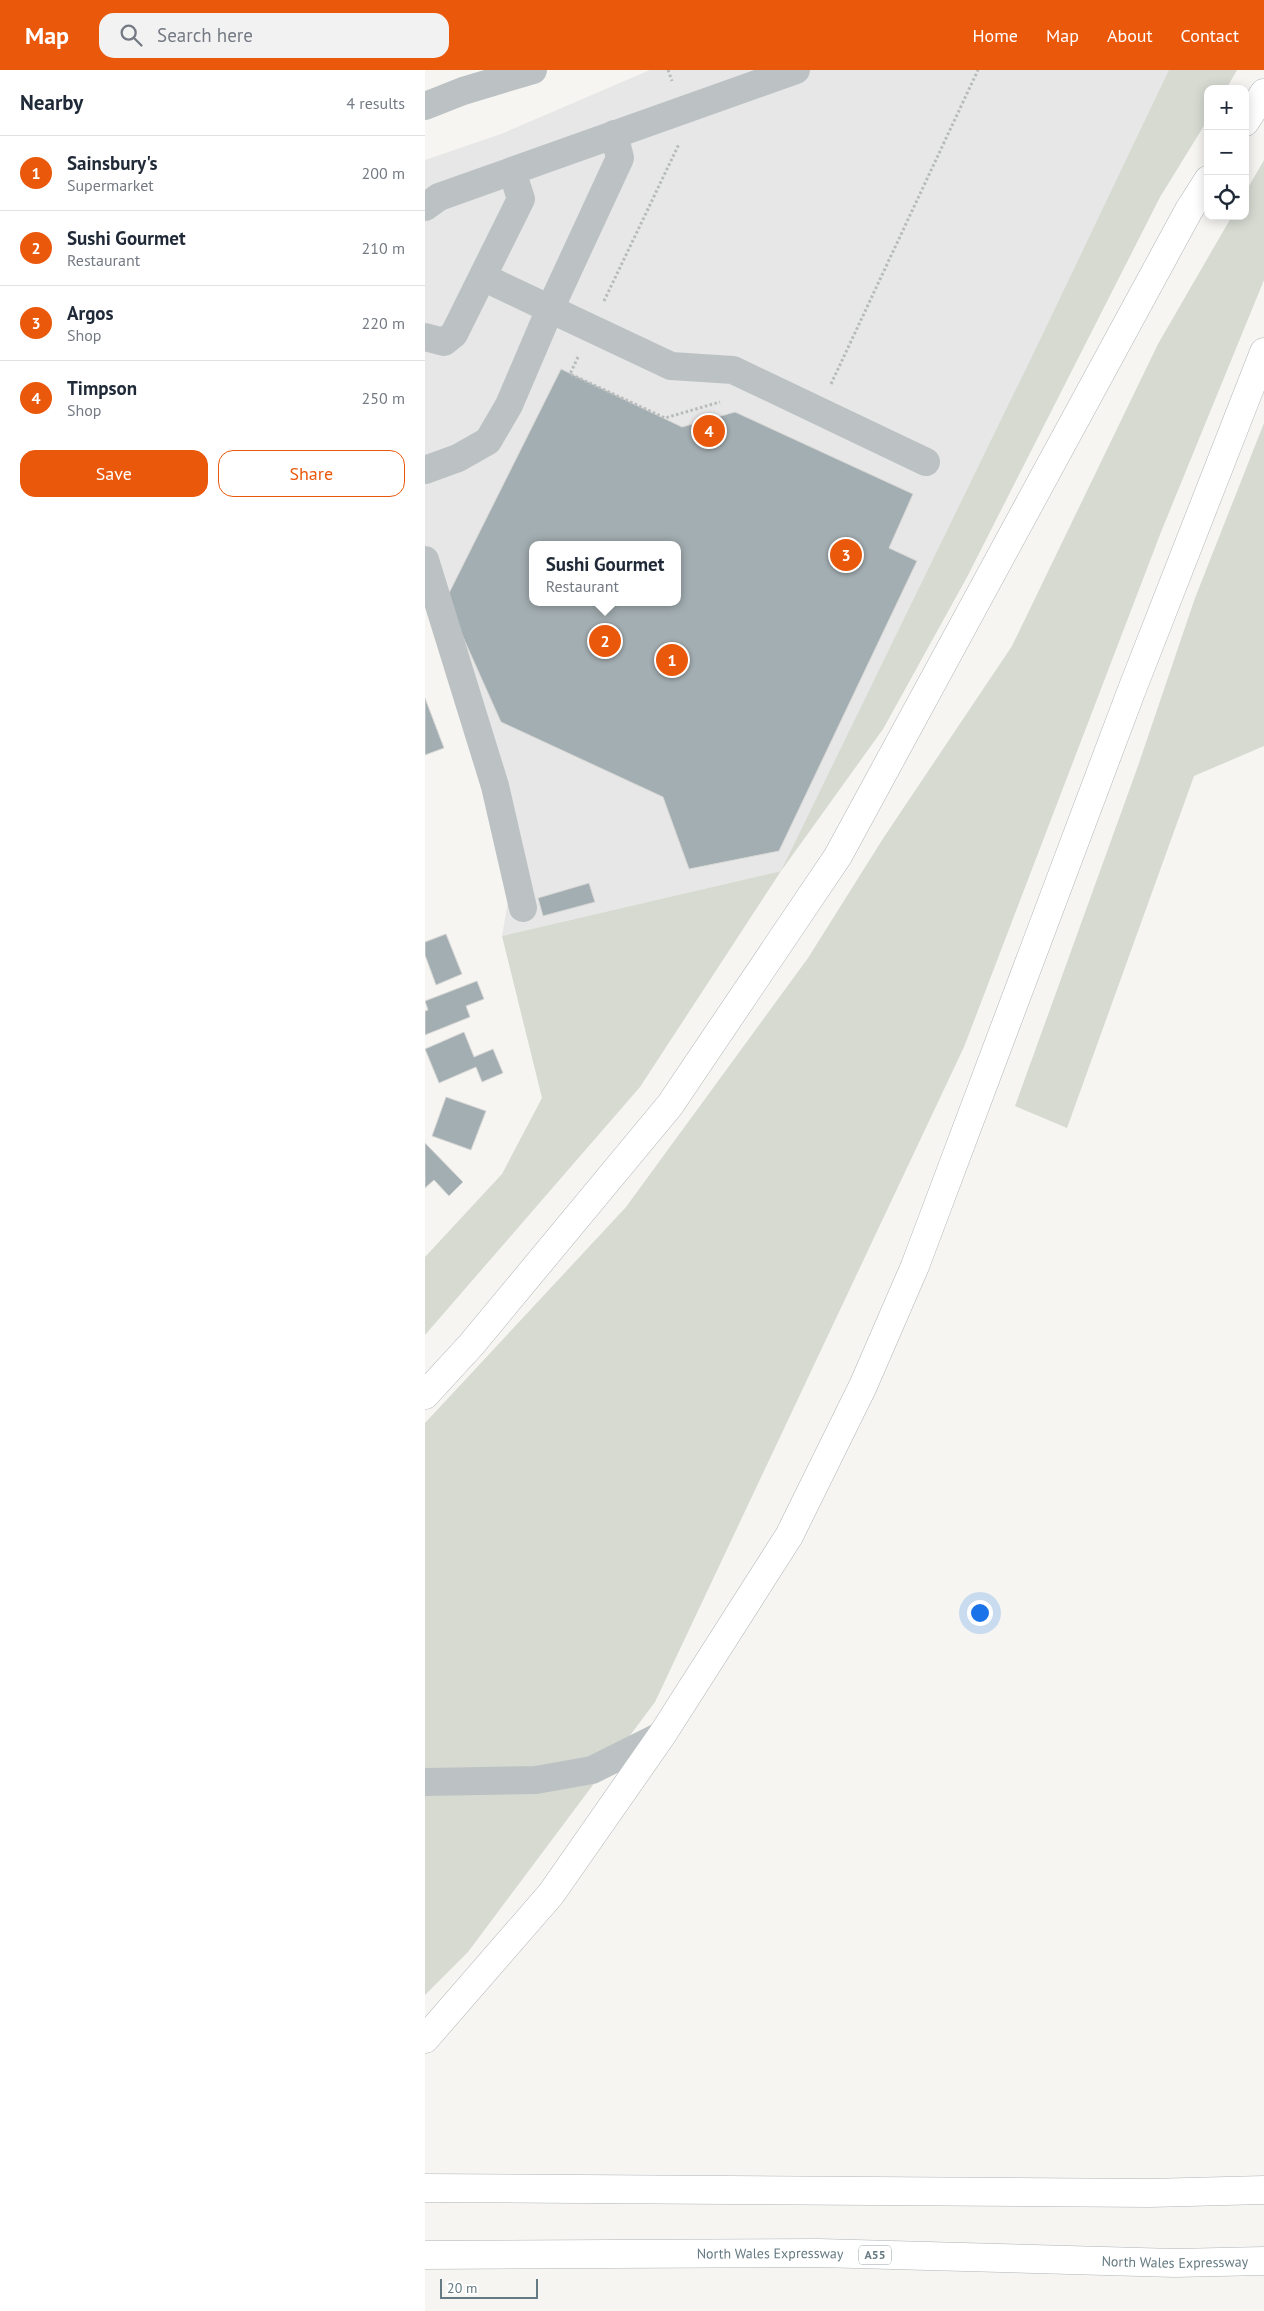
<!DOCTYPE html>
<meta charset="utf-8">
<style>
:root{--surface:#fff;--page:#f2f2f3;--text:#1f2937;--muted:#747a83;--line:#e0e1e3;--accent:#ea580c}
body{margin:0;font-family:"PT Sans",sans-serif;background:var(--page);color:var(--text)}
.controls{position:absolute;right:15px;top:15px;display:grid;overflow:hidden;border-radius:10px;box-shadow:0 2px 12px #0003}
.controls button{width:45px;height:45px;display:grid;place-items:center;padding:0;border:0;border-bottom:1px solid var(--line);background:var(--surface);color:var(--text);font:25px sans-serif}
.scale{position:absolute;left:15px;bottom:12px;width:98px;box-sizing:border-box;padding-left:5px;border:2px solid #657a82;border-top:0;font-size:14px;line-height:18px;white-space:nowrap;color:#657a82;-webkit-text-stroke:4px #fff;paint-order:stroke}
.you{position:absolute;left:554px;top:1542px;width:18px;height:18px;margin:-12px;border:4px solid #fff;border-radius:50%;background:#1a73e8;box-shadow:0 0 0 8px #1a73e833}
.badge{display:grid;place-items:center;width:32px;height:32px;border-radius:50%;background:var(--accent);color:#fff;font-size:16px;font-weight:700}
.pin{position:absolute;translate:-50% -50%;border:2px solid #fff;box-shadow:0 1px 5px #0006}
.popup{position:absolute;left:104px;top:471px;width:152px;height:65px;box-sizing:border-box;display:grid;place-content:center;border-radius:10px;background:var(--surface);filter:drop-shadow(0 1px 4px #0005);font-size:16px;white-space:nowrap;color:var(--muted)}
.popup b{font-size:19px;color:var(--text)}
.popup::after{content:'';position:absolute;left:50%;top:100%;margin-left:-10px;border:10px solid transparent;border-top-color:var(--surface)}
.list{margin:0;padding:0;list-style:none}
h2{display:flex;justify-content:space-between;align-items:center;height:65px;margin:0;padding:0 20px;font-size:21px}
h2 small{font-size:16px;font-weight:400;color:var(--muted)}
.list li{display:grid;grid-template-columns:32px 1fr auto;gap:15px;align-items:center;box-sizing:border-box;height:75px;padding:0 20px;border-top:1px solid var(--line)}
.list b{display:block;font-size:19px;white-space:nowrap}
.list p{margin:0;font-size:16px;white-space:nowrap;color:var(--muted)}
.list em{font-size:16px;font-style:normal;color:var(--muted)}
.actions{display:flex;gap:10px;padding:15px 20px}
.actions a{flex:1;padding:11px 0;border:1px solid var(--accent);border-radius:15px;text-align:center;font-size:18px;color:var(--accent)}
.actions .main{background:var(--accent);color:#fff}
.icon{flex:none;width:28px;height:28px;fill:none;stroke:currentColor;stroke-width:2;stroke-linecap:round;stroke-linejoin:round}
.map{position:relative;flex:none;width:839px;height:2241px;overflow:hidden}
header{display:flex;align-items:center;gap:30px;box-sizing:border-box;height:70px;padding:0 25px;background:var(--accent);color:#fff}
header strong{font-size:24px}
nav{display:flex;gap:28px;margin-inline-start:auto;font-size:18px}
.search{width:350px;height:45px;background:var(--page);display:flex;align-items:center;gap:12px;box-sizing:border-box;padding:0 18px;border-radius:15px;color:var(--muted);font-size:19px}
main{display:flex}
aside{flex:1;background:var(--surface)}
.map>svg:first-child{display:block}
.built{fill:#e6e7e6;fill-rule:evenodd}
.green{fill:#d6dad1}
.building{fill:#a3aeb2;stroke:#d7d7d5;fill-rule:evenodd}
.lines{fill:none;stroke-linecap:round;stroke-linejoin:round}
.highway-casing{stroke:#b0b5b7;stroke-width:29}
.path{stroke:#b7bbbc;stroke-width:3;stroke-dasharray:2.5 2.5;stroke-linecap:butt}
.minor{stroke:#bcc2c4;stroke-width:28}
.highway{stroke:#fff;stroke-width:28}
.labels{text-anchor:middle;stroke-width:5;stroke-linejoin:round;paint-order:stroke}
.shield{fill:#fff;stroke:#93a2a8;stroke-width:1}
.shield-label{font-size:12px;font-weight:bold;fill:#657a82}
.street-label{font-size:14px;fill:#657a82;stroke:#fff}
</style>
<header>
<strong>Map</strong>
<div class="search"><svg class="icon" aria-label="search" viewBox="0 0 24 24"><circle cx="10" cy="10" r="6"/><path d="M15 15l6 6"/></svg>Search here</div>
<nav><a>Home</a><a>Map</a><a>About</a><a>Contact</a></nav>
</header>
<main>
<aside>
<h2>Nearby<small>4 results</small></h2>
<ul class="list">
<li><span class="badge">1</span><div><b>Sainsbury's</b><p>Supermarket</p></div><em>200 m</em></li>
<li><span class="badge">2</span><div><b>Sushi Gourmet</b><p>Restaurant</p></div><em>210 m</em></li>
<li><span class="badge">3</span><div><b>Argos</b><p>Shop</p></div><em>220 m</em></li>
<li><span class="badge">4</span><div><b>Timpson</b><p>Shop</p></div><em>250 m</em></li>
</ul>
<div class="actions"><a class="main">Save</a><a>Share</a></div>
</aside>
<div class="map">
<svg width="839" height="2241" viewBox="0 0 839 2241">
<rect width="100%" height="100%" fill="#f6f5f2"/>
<path class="built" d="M225,0H812L801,19H783V49L735,127L542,507L458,659L356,801L77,866L86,814L0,502V90L76,64ZM108,475H252V532H108Z"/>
<g class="green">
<path d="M744,0H812L801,19H783V49L735,127L542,507L458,659L356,801L215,1017L0,1265V1187L77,1104L117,1028L77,866L356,801L615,270Z"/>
<path d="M839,90V210L736,462L539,977L230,1632L43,1882L0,1925V1353L201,1137L383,888L459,767L587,576L733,274L807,146H820V123Z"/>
<path d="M839,353V676L769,706L642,1058L590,1036L713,696L770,528Z"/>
</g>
<g class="building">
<path d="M136,299L257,357L310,342L488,424L464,478L492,491L354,781L264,799L238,727L76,652L21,529ZM108,475H252V532H108Z"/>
<path d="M0,628L19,678L0,685Z"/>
<path d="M164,813L170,832L118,846L113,828Z"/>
<path d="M21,864L37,904L11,915L0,885V872Z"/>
<path d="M52,911L59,929L41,936L45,947L0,965V941L3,940L0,931Z"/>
<path d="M39,962L49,987L68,979L78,1003L57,1012L51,997L14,1013L0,979Z"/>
<path d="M21,1027L61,1041L46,1080L7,1066Z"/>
<path d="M0,1073L38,1112L24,1126L9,1110L0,1118Z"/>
</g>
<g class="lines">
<g class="highway-casing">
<g id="highway">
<path d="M820,52L839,23"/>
<path d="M0,1325L46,1275L245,1035L413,786L764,140L783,110"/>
<path d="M0,1969L126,1824L237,1665L364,1466L438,1316L490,1196L706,622L839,282"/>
<path d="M0,2118L725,2123L839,2120"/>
<path id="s1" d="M0,2185L394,2183L750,2193L839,2191"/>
</g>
</g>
<g class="path">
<path d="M243,0L247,11"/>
<path d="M179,231L254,74"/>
<path d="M153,287L145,304L240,348L295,332"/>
<path d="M406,314L553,0"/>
</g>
<g class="minor">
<path d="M0,36L38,21L108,0"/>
<path d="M0,137L14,127L371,0"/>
<path d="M58,207L125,239L195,88L189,64"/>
<path d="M0,267L19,272L29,264L96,129L87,101"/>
<path d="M0,400L33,388L63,371L84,335L125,239L246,296L308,300L501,392"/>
<path d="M0,490L70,716L98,838"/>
<path d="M0,1712L111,1710L167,1700L237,1665"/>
</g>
<use href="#highway" class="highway"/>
</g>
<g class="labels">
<rect class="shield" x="434" y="2175.5" width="32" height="19" rx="4"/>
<g class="shield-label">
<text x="450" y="2189">A55</text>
</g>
<g class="street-label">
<text dy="5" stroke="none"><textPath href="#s1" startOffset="345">North Wales Expressway</textPath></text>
<text dy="5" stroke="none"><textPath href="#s1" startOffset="750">North Wales Expressway</textPath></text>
</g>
</g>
</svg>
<div class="controls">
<button>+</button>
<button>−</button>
<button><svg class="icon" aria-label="locate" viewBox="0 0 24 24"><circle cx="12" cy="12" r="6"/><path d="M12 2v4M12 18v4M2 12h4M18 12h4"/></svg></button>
</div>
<div class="scale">20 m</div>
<div class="you"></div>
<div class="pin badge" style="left:247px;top:590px">1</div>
<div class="pin badge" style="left:180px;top:571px">2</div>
<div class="popup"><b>Sushi Gourmet</b>Restaurant</div>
<div class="pin badge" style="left:421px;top:485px">3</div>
<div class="pin badge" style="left:284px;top:361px">4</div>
</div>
</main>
